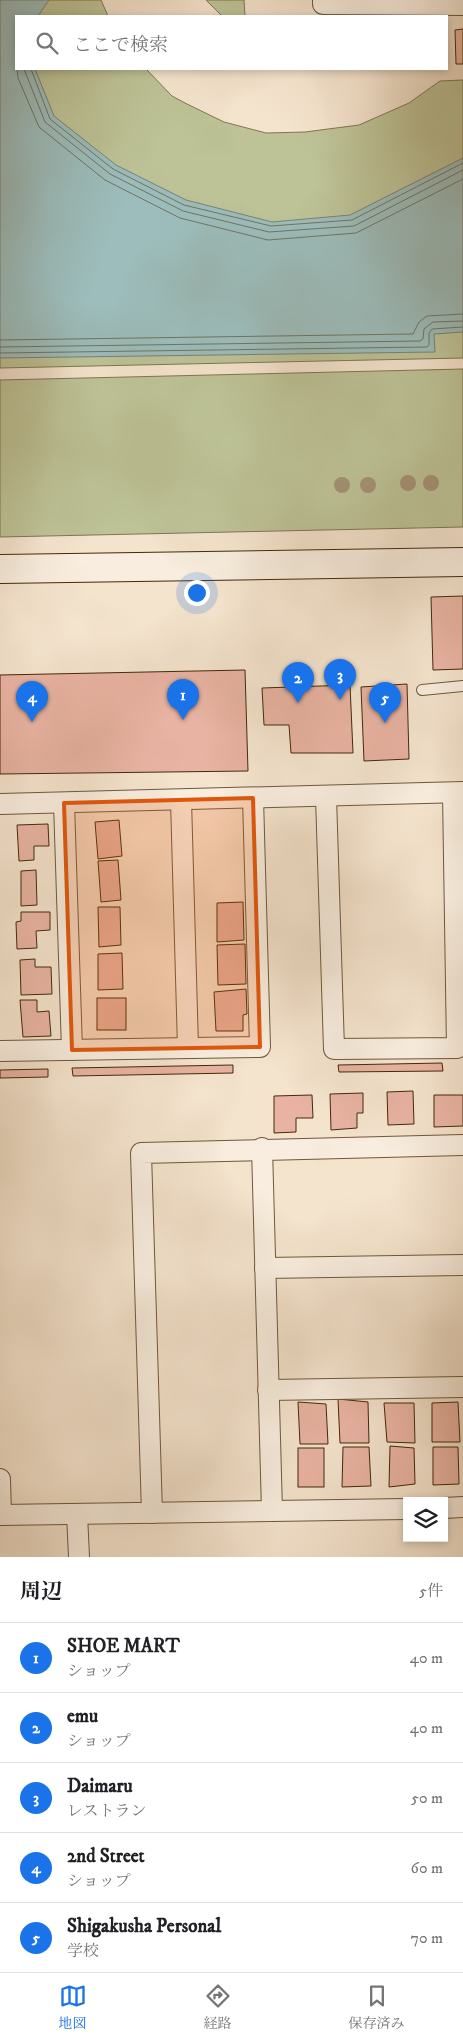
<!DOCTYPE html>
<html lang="ja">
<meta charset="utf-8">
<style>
:root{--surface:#fff;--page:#f2f2f2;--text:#202124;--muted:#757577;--line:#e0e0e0;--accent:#1a73e8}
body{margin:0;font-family:"IM FELL DW Pica","Noto Serif JP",serif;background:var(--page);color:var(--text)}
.controls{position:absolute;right:15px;bottom:15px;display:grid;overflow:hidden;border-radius:0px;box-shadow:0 2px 8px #0003}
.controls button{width:45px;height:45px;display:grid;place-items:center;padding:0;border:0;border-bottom:1px solid var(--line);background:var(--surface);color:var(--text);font:25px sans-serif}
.you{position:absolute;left:196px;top:592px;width:18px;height:18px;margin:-12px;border:4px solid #fff;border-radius:50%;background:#1a73e8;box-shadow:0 0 0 8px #1a73e833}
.badge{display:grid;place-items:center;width:32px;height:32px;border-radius:50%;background:var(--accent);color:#fff;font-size:16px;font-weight:700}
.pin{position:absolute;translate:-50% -41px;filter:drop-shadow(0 1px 2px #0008)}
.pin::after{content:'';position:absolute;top:26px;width:18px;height:15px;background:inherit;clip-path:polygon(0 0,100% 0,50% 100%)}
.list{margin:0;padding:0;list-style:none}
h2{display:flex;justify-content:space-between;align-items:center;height:65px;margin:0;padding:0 20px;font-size:21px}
h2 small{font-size:16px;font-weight:400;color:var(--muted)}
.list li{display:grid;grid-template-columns:32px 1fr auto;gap:15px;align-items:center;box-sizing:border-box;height:70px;padding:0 20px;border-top:1px solid var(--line)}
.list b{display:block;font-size:19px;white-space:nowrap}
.list p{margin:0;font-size:16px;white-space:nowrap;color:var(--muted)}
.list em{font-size:16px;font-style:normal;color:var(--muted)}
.icon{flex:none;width:28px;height:28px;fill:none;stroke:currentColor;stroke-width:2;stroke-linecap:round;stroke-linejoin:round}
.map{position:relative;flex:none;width:463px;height:1557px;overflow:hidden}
.search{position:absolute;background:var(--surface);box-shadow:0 2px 8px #0003;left:15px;right:15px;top:15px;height:55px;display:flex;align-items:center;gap:12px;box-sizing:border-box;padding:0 18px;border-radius:0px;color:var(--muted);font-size:19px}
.sheet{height:415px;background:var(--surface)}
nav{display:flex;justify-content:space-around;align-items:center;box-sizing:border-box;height:70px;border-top:1px solid var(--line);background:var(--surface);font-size:14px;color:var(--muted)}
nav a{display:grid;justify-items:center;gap:2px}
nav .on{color:var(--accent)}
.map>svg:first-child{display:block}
.green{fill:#bdc397;stroke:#807650}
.water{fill:#9cbdbc;stroke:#788274}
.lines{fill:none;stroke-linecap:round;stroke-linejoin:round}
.shore{stroke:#707462;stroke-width:1}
.building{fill:#e8b3a2;stroke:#432a08}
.lane-casing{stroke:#6f5839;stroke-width:12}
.street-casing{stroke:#6f5839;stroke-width:22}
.secondary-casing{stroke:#432a08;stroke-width:30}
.lane{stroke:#f8edde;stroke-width:10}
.street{stroke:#f8edde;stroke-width:20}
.secondary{stroke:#f8edde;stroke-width:28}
.tree{fill:#a49274}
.marked{fill:#e0570c;fill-opacity:0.2;stroke:#e0570c;stroke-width:4;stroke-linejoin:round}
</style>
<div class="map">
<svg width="463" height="1557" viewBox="0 0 463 1557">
<rect width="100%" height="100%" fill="#f4e3cd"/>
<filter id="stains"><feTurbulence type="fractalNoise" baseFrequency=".004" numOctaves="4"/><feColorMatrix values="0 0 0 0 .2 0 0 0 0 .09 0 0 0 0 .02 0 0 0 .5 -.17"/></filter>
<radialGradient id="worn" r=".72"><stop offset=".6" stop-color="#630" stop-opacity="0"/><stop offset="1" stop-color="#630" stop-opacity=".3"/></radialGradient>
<g class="green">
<path d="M0,0H101L108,16H16V69H146L172,96L185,103L224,122L266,133L305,132L359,125L409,103L440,81L463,80V358L0,368Z"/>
<path d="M206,0H244L245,16H222Z"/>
<path d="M463,369V527L0,537V380Z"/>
</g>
<path class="water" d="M0,0H49L38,16H16V69H35L54,116L116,165L186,200L272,222L350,215L463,158V332L434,334L435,352L0,358Z"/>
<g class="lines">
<g class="shore">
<path d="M17,69L18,78L39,127L105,180L180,218L268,240L356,233L463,179"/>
<path d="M24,69L45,122L110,174L183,211L269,232L354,226L463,170"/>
<path d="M31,69L50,119L113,169L184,205L271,226L352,220L463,163"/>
<path d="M0,340L413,334L419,322L427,316L463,314"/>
<path d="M0,347L420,341L423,339L424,329L433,322L463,321"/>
<path d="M0,353L427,347L429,345V333L432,329L463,327"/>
</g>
</g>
<g class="building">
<path d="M463,29V64H456L455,30Z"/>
<path d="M463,596V669L433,670L431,597Z"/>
<path d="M245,670L248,771L0,774V675Z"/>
<path d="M407,684L409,759L364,761L361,687Z"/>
<path d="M350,685L353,753H291L289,725H264L262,688Z"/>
<path d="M119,820L122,856L98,859L95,822Z"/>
<path d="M48,824L49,846H34V860L19,861L17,825Z"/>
<path d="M118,860L121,900L101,902L98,861Z"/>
<path d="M36,870L37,905L21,906V871Z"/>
<path d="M243,902L244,940L217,942V903Z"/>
<path d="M98,907H120L121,945L99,947Z"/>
<path d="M21,912H50V930L36,931L37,948L17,949L16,922L21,921Z"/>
<path d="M245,944L246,984L218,985L217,945Z"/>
<path d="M122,953L123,989L98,990V954Z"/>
<path d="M35,959V967H51L52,994L21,995L20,960Z"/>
<path d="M246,989L247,1014L243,1015V1031H216L214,992Z"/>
<rect x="97" y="998" width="29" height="32"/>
<path d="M20,1000H37V1012L49,1011L51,1036L23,1037Z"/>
<path d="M442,1063L443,1071L339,1072L338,1065Z"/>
<path d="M233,1065V1073L73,1076L72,1068Z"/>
<path d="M48,1069V1077L0,1078V1070Z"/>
<path d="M413,1091L414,1124L388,1125L387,1092Z"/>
<path d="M363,1093V1113H357V1128L331,1130L330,1094Z"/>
<path d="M312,1095L313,1118H296V1132L274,1133V1096Z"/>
<path d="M434,1095H463V1126L434,1127Z"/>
<path d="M338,1399L368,1402L369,1443H340Z"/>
<path d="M298,1402L326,1404L328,1444H300Z"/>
<path d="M458,1402L460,1442H432V1403Z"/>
<path d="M384,1403H414L415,1443L387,1442Z"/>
<path d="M390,1446L414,1448L415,1484L389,1487Z"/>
<path d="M343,1447H369L371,1486L342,1487Z"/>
<path d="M433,1447H458L459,1484L433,1485Z"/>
<rect x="298" y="1448" width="26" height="39"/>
</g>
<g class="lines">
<g class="lane-casing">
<path id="lane" d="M422,690L463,686"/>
</g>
<g class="street-casing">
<g id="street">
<path d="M323,0V4L463,5"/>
<path d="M326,797L334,1049L457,1048L453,793"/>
<path d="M181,800L188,1048"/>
<path d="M64,803L72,1050"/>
<path d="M0,804L463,792"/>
<path d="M0,1051L260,1047L253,798"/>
<path d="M262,1148L272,1511"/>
<path d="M265,1268L463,1265"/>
<path d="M268,1390L463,1387"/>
<path d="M0,1479L1,1515"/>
<path d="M444,1508L463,1507"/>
<path d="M152,1513L141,1153L463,1145"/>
<path d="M77,1514L79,1557"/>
<path d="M0,1515L407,1509"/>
</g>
</g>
<g class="secondary-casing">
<path id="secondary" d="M0,569L463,562"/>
</g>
<use href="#lane" class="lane"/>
<use href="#street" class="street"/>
<use href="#secondary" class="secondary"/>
</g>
<g class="tree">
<circle cx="408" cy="483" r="8"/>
<circle cx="431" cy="483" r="8"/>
<circle cx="342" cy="485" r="8"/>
<circle cx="368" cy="485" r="8"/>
</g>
<path class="marked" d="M253,798L260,1047L72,1050L64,803Z"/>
<rect width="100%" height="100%" filter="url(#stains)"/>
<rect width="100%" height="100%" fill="url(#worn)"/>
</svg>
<div class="controls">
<button><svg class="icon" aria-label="layers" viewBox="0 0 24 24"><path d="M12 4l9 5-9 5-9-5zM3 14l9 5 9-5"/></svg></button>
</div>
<div class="you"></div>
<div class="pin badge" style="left:183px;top:720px">1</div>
<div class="pin badge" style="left:298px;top:703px">2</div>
<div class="pin badge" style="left:340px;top:700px">3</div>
<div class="pin badge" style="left:32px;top:722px">4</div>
<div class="pin badge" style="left:385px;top:723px">5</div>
<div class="search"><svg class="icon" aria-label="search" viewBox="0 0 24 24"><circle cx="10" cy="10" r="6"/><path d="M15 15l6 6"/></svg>ここで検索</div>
</div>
<section class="sheet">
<h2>周辺<small>5件</small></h2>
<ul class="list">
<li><span class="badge">1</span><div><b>SHOE MART</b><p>ショップ</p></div><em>40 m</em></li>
<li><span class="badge">2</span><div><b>emu</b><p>ショップ</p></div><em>40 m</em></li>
<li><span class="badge">3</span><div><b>Daimaru</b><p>レストラン</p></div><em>50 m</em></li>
<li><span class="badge">4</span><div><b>2nd Street</b><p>ショップ</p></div><em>60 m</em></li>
<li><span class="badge">5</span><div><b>Shigakusha Personal</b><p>学校</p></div><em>70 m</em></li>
</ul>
</section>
<nav>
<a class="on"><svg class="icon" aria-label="map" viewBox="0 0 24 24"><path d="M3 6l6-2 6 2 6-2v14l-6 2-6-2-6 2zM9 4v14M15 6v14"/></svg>地図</a>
<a><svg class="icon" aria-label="directions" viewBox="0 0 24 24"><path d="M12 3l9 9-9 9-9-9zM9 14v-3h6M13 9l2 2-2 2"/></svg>経路</a>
<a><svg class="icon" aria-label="saved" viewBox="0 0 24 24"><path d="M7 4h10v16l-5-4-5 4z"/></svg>保存済み</a>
</nav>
